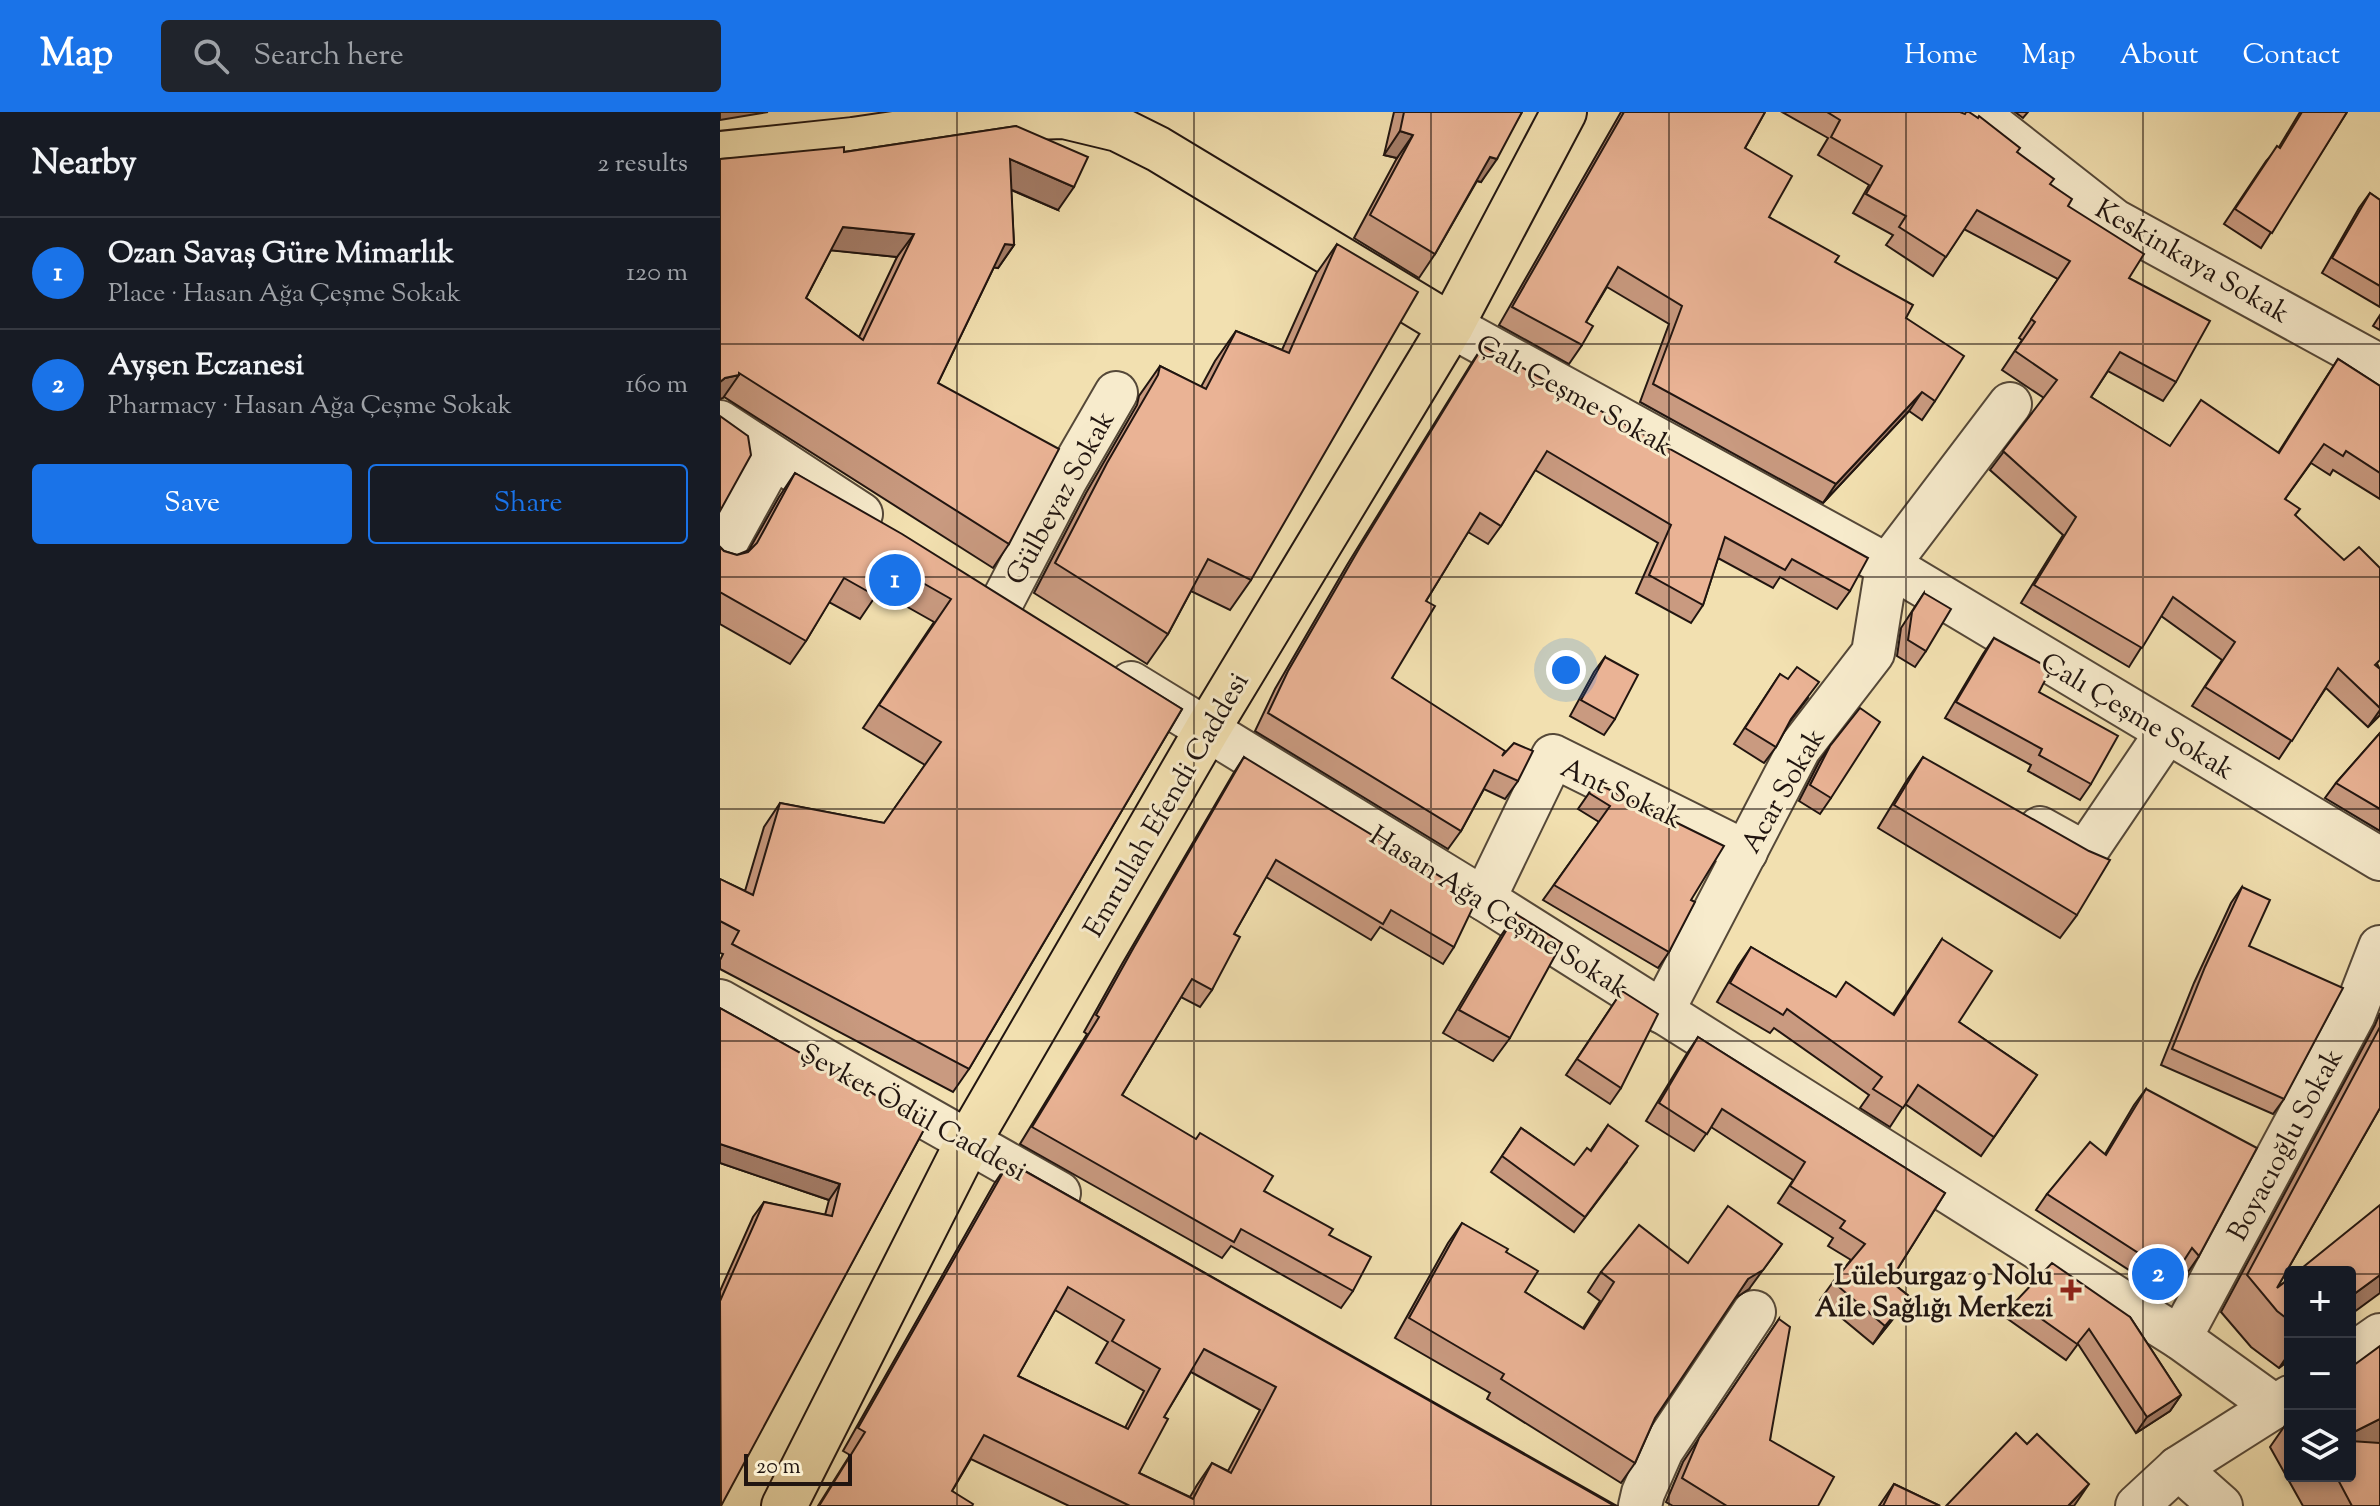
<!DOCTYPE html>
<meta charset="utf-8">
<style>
:root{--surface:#171b24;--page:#20242c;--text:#f1f3f6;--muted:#9ea1a6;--line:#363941;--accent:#1a73e8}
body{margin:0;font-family:"Sorts Mill Goudy",serif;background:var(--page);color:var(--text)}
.controls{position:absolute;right:24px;bottom:24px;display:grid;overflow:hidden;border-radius:8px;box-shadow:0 4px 12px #0003}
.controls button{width:72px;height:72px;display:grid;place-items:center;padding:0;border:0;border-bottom:2px solid var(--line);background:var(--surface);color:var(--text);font:40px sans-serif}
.scale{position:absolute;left:24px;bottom:20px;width:108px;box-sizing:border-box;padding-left:8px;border:4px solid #211510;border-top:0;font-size:22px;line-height:28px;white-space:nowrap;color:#211510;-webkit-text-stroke:6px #f7ebcc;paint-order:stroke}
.you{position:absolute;left:846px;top:558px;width:28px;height:28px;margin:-20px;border:6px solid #fff;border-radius:50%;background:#1a73e8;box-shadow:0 0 0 12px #1a73e833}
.badge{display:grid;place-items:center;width:52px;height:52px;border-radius:50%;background:var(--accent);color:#fff;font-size:26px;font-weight:700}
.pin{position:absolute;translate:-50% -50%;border:4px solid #fff;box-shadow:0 2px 8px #0006}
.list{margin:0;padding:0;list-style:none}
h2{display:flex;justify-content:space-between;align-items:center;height:104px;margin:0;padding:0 32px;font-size:34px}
h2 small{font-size:26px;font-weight:400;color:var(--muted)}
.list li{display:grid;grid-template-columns:52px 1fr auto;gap:24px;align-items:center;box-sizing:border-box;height:112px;padding:0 32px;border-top:2px solid var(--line)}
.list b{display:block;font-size:30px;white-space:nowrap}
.list p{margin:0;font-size:26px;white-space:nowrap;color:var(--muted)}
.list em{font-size:26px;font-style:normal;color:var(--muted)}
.actions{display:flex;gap:16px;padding:24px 32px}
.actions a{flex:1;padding:18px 0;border:2px solid var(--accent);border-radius:8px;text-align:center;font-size:28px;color:var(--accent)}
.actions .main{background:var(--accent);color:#fff}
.icon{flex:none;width:44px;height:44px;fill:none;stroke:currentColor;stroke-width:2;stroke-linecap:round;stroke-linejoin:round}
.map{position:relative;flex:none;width:1660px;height:1394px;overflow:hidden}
header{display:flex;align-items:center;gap:48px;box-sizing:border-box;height:112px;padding:0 40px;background:var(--accent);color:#fff}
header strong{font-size:38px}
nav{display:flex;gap:44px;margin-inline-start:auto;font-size:28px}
.search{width:560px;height:72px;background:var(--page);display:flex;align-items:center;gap:20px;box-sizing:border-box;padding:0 28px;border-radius:8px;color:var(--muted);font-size:30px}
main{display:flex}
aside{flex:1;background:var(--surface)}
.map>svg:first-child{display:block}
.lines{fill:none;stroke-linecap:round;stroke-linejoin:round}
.minor-casing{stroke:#554838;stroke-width:46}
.major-casing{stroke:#211510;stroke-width:48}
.minor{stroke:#f7ebcc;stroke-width:42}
.major{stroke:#f2e0b0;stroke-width:44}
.wall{fill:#c99a80;stroke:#211510;stroke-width:2;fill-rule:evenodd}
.shaded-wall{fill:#a47d68;stroke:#211510;stroke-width:2}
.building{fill:#eab395;stroke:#211510;stroke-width:2;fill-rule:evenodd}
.grid{fill:none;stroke:#211510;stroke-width:2;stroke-opacity:0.55}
.poi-dot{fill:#8f2418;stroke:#f7ebcc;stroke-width:3}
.labels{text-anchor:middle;stroke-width:6;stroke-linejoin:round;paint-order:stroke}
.street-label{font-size:28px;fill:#211510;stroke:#f7ebcc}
.poi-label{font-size:28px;font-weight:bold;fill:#211510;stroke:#f7ebcc;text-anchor:end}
</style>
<header>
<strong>Map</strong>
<div class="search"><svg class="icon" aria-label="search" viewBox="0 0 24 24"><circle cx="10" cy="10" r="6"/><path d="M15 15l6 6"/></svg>Search here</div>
<nav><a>Home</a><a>Map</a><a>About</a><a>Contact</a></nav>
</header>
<main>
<aside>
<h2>Nearby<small>2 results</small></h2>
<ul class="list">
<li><span class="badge">1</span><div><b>Ozan Savaş Güre Mimarlık</b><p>Place · Hasan Ağa Çeşme Sokak</p></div><em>120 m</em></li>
<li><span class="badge">2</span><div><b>Ayşen Eczanesi</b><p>Pharmacy · Hasan Ağa Çeşme Sokak</p></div><em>160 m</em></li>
</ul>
<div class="actions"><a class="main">Save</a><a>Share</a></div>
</aside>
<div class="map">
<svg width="1660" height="1394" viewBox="0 0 1660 1394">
<rect width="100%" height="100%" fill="#f2e0b0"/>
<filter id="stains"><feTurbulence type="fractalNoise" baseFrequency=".0025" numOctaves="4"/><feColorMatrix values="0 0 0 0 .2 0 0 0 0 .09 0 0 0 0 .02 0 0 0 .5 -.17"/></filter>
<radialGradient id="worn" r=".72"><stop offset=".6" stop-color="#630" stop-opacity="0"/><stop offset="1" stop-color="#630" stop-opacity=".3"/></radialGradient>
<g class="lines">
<g class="minor-casing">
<g id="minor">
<path d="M1256,0L1395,109L1660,254"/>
<path d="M731,214L1192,467L1660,747"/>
<path d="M0,310L141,402"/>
<path d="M0,442L53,346"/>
<path d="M282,490L345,369L396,281"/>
<path d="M411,571L764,787L1460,1226L1556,1295"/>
<path d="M1320,716L1365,741L1447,620"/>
<path d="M764,787L833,644L1026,740"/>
<path d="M0,889L339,1081"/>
<path d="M942,900L1079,637L1153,541L1167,454L1290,292"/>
<path d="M1460,1226L1634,902L1660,835"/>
<path d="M1630,1244L1660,1223"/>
<path d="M1458,1356L1501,1394"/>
<path d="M920,1394L923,1381L942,1338L1034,1200"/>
<path d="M1417,1394L1458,1356L1570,1285"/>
</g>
</g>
<g class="major-casing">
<g id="major">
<path d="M0,42L133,28L283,6L344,4L398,17L438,37L731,214"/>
<path d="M64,1394L248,1030L487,618L731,214L844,0"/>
</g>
</g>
<use href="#minor" class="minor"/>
<use href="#major" class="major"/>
</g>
<g class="wall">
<path d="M674,0H802L761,70L757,69L715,142L699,166L634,126L677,46L664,43Z"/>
<path d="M901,0H1045L1025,36L1049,105L1115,150L1186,206L1215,289L1202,308L1189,299L1103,391L920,290L949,212L887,175L866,210L862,233L849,252L779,213Z"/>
<path d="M1062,0H1240L1297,40L1330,73L1409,166L1456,270L1443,289L1388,259L1371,285L1449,334L1558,341L1618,247L1660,274V387L1613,358L1610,363L1591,351L1565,387L1575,403L1660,557V603L1648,615L1606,576L1559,647L1472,594L1502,548L1441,504L1409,555L1301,491L1343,423L1270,358L1324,286L1282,258L1302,228L1299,226L1338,167L1244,117L1213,164L1166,133L1173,123L1133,101L1149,73L1098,43L1108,26Z"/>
<path d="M1295,0H1308L1303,6Z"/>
<path d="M1580,0H1627L1541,136L1504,112L1546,49L1559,35Z"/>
<path d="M296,14L338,98L291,78L294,133L278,156L274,155L218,271L289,432L273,456L4,285L0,287V47L124,40ZM111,138L177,145L139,225L86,186Z"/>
<path d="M1650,81L1660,88V195L1602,161L1639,96Z"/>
<path d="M617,132L531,468L510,498L471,479L448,522L427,552L314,481L366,381L417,293L419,284L440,254L481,275L495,249L516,219L562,238L596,162Z"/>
<path d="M1660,203V218L1653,214Z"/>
<path d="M763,234L1130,479L1117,497L1060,465L1053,476L998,446L983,493L971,511L916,481L938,431L815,358L781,414L768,432L748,420L706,489L672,566L782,644L798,669L785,687L764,677L741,719L728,737L535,619L555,577L627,453L751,252Z"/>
<path d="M75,361L462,597L249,957L233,980L0,857V848L3,842L0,841V767L25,779L44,715L60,691L164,711L205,653L143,616L214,510L159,479L140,507L109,490L86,529L70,552L0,512V435L4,439L17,443L29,438L59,385Z"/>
<path d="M1204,481L1206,539L1195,555L1177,544L1181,516Z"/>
<path d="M1274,526L1319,580L1371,672L1360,688L1308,659L1311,653L1225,606L1263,542Z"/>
<path d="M885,545L895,607L884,623L850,604L874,560Z"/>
<path d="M1060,562L1088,586L1069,611L1056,635L1044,651L1014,632Z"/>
<path d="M1660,621V719L1605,686L1616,671Z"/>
<path d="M1110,634L1111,686L1100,702L1079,689L1099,650Z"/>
<path d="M524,645L734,835L723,852L660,815L651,828L546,765L514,822L492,878L480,895L461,885L402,983L609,1123L633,1179L621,1196L511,1134L502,1146L300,1032L367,922L364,920L402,852L513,662Z"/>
<path d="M1203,645L1357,803L1340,826L1158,716L1187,668Z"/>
<path d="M876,671L971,788L949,840L938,856L823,788L879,710L858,697Z"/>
<path d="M1522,775L1529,834L1564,987L1553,1002L1441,953L1474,871L1511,791Z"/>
<path d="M796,802L790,926L773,949L723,921L780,825Z"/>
<path d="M1222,827L1239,910L1317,963L1261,1044L1185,992L1170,1015L1140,996L1149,983L1054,916L1050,921L997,890L1018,854L1031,835L1116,885L1173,902Z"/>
<path d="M902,879L901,976L890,992L846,963Z"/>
<path d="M0,896L207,1012L0,1394V1179L33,1105L44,1090L105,1103L109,1088L0,1051Z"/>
<path d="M1660,901V996L1557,1176L1570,1166V1247L1559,1256L1531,1235L1501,1200L1655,913Z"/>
<path d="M978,925L1225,1081L1170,1169L1190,1185L1177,1202L1153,1232L1100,1188L1113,1170L1131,1148L1108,1134L1113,1126L1058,1091L1073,1068L991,1015L974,1039L926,1009L966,943Z"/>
<path d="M1426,977L1479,1144L1468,1160L1462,1152L1443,1180L1316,1098L1327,1082L1385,1042L1414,993Z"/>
<path d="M888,1013L907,1050L854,1120L771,1060L801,1016L854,1053L870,1039Z"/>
<path d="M289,1050L897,1394H349L251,1347L232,1379L252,1394H98L130,1343L123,1339L274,1072ZM335,1198L388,1230L376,1251L424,1279L405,1316L298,1264ZM471,1260L540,1298L508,1359L492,1351L477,1373L470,1385L419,1361L444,1305Z"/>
<path d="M742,1111L786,1140L805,1180L863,1216L880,1189L868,1180L881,1160L968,1151L1029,1177L1015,1186L935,1306L915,1351L901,1371L767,1287L770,1281L675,1226L728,1131Z"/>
<path d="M1296,1189L1410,1205L1461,1283L1450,1299L1416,1321L1358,1232L1346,1248L1285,1205Z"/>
<path d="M1059,1207L1050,1328L1098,1394H953L946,1390L963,1350Z"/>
<path d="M1570,1306V1364H1616L1660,1394H1583L1550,1335Z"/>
<path d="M1174,1372L1220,1394H1159Z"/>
</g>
<g class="shaded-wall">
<path d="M0,0H48L0,8Z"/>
<path d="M680,19L693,23L677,46L664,43Z"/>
<path d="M770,45L777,47L761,70L754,68Z"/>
<path d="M290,47L354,75L338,98L274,70Z"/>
<path d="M123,115L194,122L177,145L107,138Z"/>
<path d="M285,132L294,133L278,156L269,155Z"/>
<path d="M19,263L3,286L0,287V270L5,266Z"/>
<path d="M1202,280L1189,299L1103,391L1116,372Z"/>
<path d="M1660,598V603L1648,615Z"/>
<path d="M0,1032L120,1072L109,1088L0,1051Z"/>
<path d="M1062,1132L1029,1177L1014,1187L1028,1167Z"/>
<path d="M1660,1163V1181L1630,1203V1185Z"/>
<path d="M1190,1185L1177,1202L1153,1232L1165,1214Z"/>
<path d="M1570,1240V1247L1559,1256Z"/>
<path d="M1461,1283L1450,1299L1416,1321L1427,1305Z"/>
<path d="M1660,1307V1331L1630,1347V1322Z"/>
<path d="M1369,1372L1354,1394H1348Z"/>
</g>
<g class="building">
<path d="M684,0H802L777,47L770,45L715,142L650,103L693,23L680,19Z"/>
<path d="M904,0H1045L1025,36L1072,64L1049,105L1119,144L1115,150L1193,193L1186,206L1244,244L1215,289L1202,280L1116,372L933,272L962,194L898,155L866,210L873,214L862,233L792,195Z"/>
<path d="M1107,0H1240L1245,2L1246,0H1249L1258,6L1259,4L1300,36L1297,40L1334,67L1330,72L1352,87L1348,94L1424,142L1409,166L1490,209L1456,270L1400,240L1371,285L1450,334L1481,288L1559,341L1618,247L1660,274V361L1626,339L1623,344L1604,332L1565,387L1580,397L1575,403L1624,448L1639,435L1660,456V548L1655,553L1660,557V596L1618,556L1572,629L1485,575L1515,530L1453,485L1422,536L1314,473L1356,405L1283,339L1337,268L1295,239L1315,210L1311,207L1350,149L1257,98L1226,145L1179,115L1186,104L1146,82L1162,54L1111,25L1120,8Z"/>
<path d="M1582,0H1627L1552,121L1515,97L1557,34L1560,36Z"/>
<path d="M296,14L368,45L354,75L290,47L294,133L285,132L218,271L339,337L289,432L19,261V263L5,266L0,270V47L124,35V40ZM123,115L194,122L143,228L86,186Z"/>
<path d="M1650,81L1660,88V174L1612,146Z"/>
<path d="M617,132L698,180L531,468L488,447L448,522L335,451L387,351L438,263L440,254L486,277L516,219L569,241Z"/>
<path d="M763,234L1148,446L1130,479L1072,447L1065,458L1005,425L983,493L929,463L951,413L827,339L781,414L760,401L706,489L715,494L672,566L785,639L782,644L794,631L813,639L798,669L774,658L741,719L548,601L568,559L640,435Z"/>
<path d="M0,304L28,324L31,343L0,399Z"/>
<path d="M75,361L182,422L462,597L249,957L12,832L19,819L0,809V767L33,783L60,691L164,711L221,630L159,593L231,487L173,454L156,484L124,466L86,529L0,480V435L4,439L17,443L28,440L37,431Z"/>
<path d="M1204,481L1231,497L1206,539L1188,528L1192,500Z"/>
<path d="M1274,526L1331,557L1319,580L1398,624L1371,672L1319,643L1322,637L1236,590Z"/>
<path d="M885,545L918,563L895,607L861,588Z"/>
<path d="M1077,555L1099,570L1071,607L1056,635L1025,616L1060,562L1068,567Z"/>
<path d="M1140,596L1160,610L1111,686L1090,673L1110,634Z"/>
<path d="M1660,621V697L1616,671Z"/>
<path d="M524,645L757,787L734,835L671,798L663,812L556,748L514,822L520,825L492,878L472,867L402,983L476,1027L480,1021L553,1064L544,1079L613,1117L609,1123L651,1145L633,1179L521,1117L514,1130L312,1015L379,905L376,903L414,835Z"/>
<path d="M1203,645L1369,739L1390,748L1357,803L1174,693Z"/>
<path d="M876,671L1004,734L971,788L975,790L949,840L834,773L890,694L869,681Z"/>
<path d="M1522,775L1550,788L1529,834L1623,876L1564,987L1452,937L1485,855Z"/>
<path d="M796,802L842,831L790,926L739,898Z"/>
<path d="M1222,827L1272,859L1239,910L1317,963L1274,1025L1198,973L1183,996L1153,977L1162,965L1067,897L1063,903L1010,871L1031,835L1116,885L1126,870L1174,903Z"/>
<path d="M902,879L938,902L901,976L857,947Z"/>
<path d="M0,896L207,1012L1,1394L0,1189L44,1090L112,1104L120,1072L0,1032Z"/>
<path d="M1660,915V996L1557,1176L1570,1166V1209L1557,1199L1527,1163Z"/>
<path d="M978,925L1225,1081L1170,1169L1190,1185L1165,1214L1113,1170L1145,1132L1120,1116L1125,1109L1070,1074L1085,1050L1002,997L987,1022L939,991Z"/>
<path d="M1426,977L1537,1036L1479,1144L1472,1136L1454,1164L1327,1082L1370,1030L1386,1043Z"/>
<path d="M888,1013L918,1034L865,1105L782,1044L801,1016L854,1053L867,1036L871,1039Z"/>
<path d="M289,1050L893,1393L897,1394H410L264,1323L232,1379L253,1392L252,1394H99L145,1320L138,1316ZM348,1175L404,1208L392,1229L440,1257L408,1317L298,1264ZM484,1237L556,1275L511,1361L492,1351L473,1387L419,1361L448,1307L444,1305Z"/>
<path d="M1660,1093V1163L1630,1185V1160H1577Z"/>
<path d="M1008,1094L1062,1132L1043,1158L1028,1167L935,1306L915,1351L781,1267L784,1262L689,1206L742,1111L788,1137L786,1140L818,1159L805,1180L864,1217L894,1170L881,1160L919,1113L968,1151Z"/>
<path d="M1332,1151L1410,1205L1461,1283L1427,1305L1369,1217L1357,1232L1296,1189Z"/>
<path d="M1059,1207L1070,1215L1050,1328L1114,1365L1098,1394H1007L962,1366L979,1326Z"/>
<path d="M1660,1234V1307L1630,1322V1256Z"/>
<path d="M1296,1321L1307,1332L1317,1322L1369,1372L1348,1394H1226Z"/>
<path d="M1630,1329L1660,1331V1394H1632L1616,1364H1630Z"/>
<path d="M1174,1372L1220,1394H1163Z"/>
</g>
<path class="grid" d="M237,0V1394M474,0V1394M711,0V1394M949,0V1394M1186,0V1394M1423,0V1394M0,232H1660M0,465H1660M0,697H1660M0,929H1660M0,1162H1570M1630,1162H1660"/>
<path class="poi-dot" d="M1347 1166h8v8h8v8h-8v8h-8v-8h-8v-8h8z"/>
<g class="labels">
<g class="street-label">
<text transform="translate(1473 148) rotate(30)" y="10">Keskinkaya Sokak</text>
<text transform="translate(855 282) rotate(29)" y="10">Çalı Çeşme Sokak</text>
<text transform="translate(339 385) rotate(-61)" y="10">Gülbeyaz Sokak</text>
<text transform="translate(1418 603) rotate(31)" y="10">Çalı Çeşme Sokak</text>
<text transform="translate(1062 678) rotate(-60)" y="10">Acar Sokak</text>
<text transform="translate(902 680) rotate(25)" y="10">Ant Sokak</text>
<text transform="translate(445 692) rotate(-60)" y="10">Emrullah Efendi Caddesi</text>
<text transform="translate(780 799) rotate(32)" y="10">Hasan Ağa Çeşme Sokak</text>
<text transform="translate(194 999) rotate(29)" y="10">Şevket Ödül Caddesi</text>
<text transform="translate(1564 1032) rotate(-62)" y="10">Boyacıoğlu Sokak</text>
</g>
<g class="poi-label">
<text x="1333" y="1172">Lüleburgaz 9 Nolu<tspan x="1333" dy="32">Aile Sağlığı Merkezi</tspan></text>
</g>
</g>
<rect width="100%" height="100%" filter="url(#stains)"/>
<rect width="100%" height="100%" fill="url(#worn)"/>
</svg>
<div class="controls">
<button>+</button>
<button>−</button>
<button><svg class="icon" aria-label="layers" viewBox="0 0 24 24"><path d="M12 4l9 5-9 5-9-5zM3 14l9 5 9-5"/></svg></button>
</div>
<div class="scale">20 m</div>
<div class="you"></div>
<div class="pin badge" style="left:175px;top:468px">1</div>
<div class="pin badge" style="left:1438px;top:1162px">2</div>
</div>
</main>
